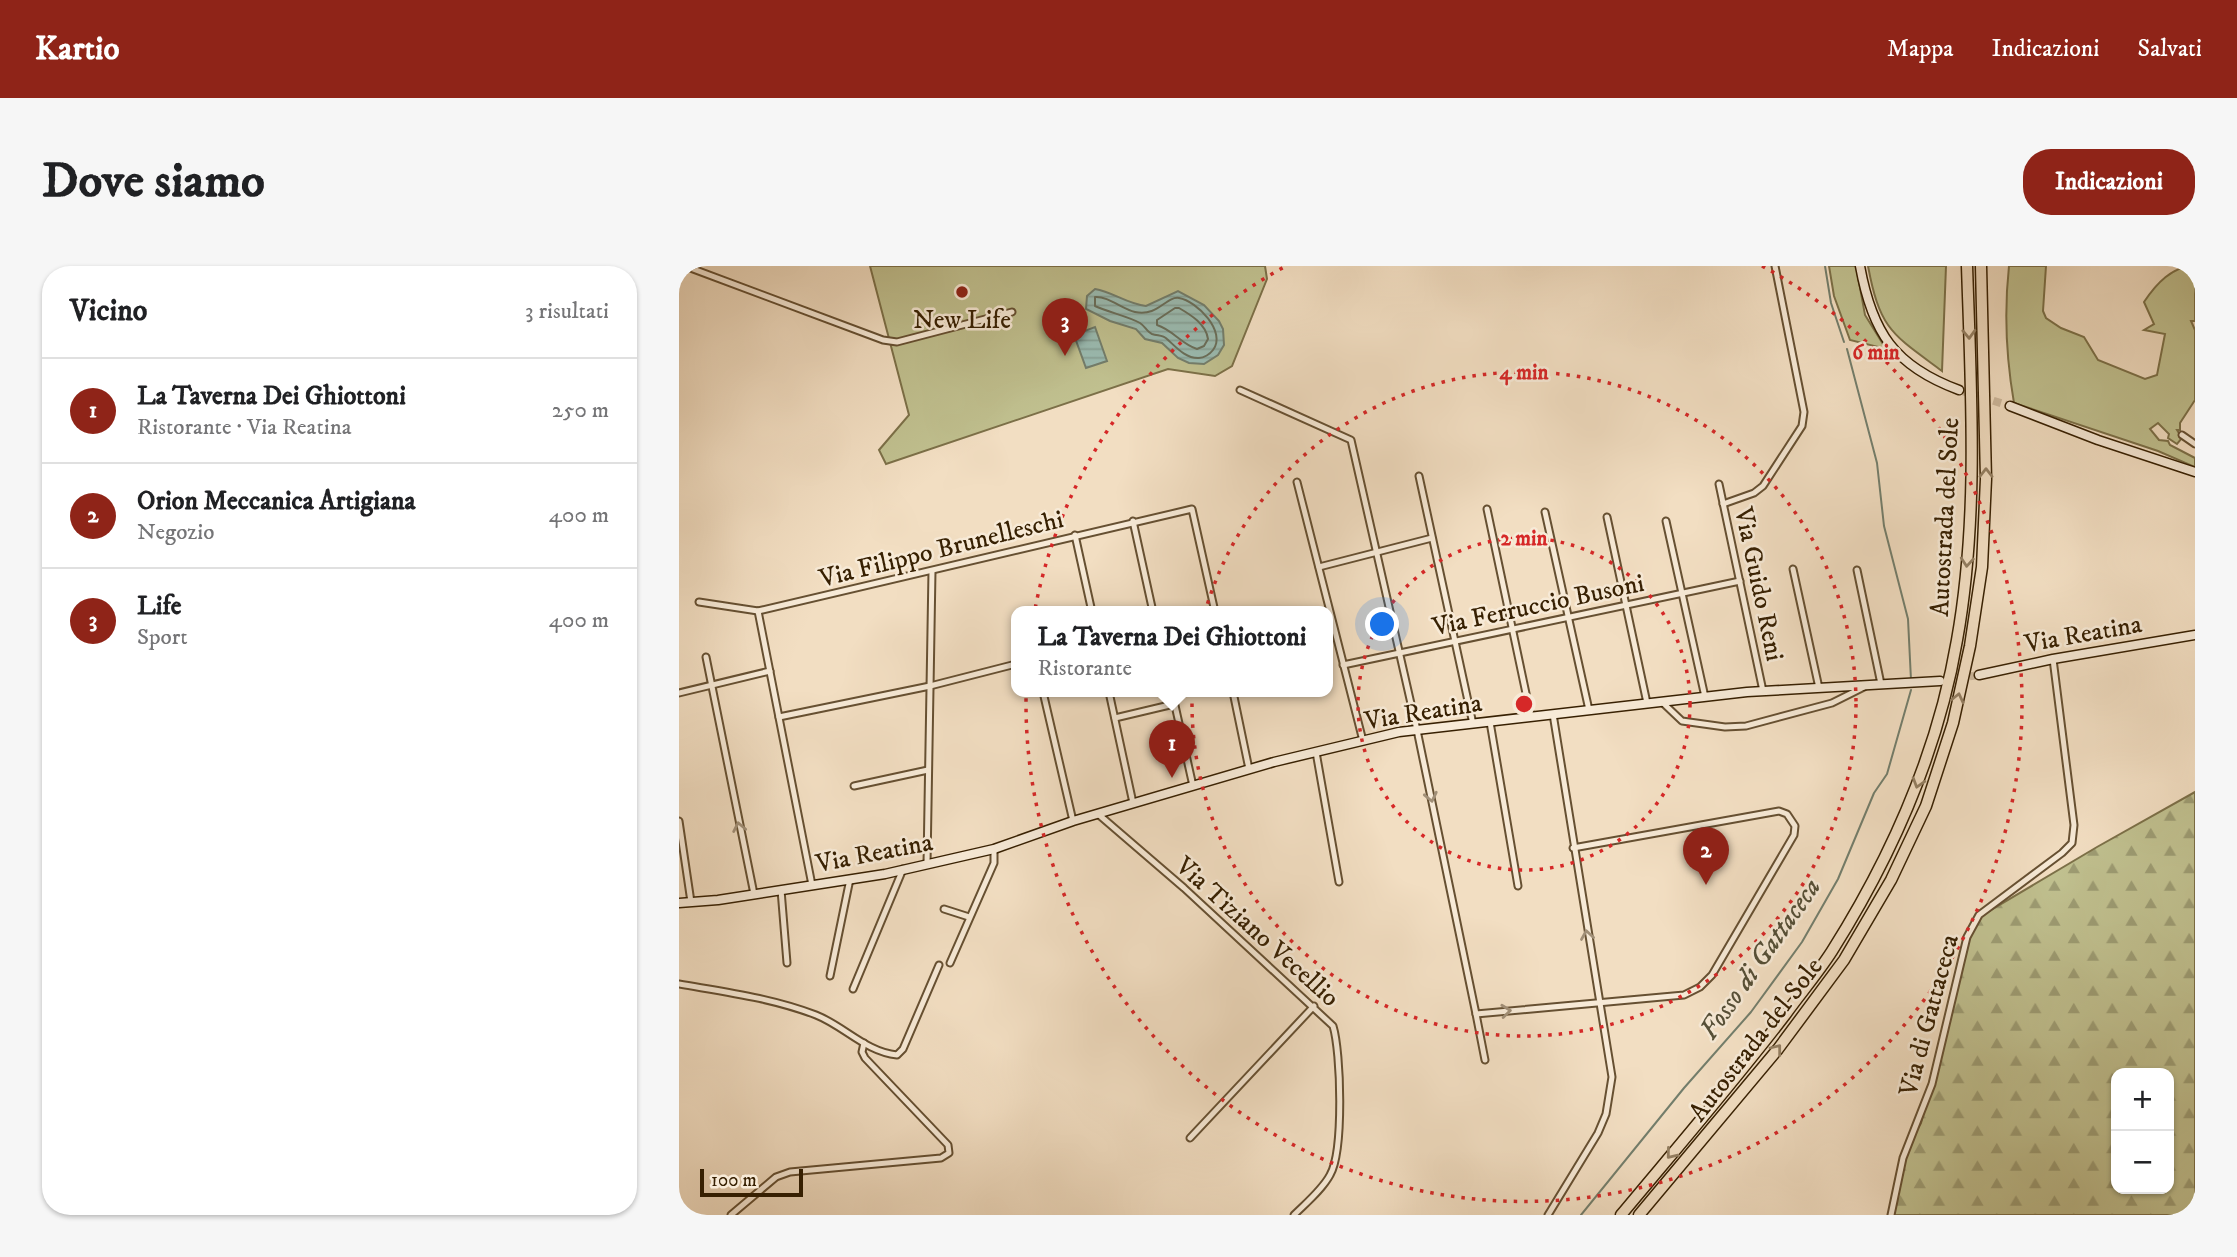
<!DOCTYPE html>
<html lang="it">
<meta charset="utf-8">
<style>
:root{--surface:#fff;--page:#f6f6f6;--text:#202124;--muted:#757577;--line:#e0e0e0;--accent:#8f2418}
body{margin:0;font-family:"IM FELL DW Pica",serif;background:var(--page);color:var(--text)}
.controls{position:absolute;right:21px;bottom:21px;display:grid;overflow:hidden;border-radius:14px;box-shadow:0 2px 5px #0004}
.controls button{width:63px;height:63px;display:grid;place-items:center;padding:0;border:0;border-bottom:2px solid var(--line);background:var(--surface);color:var(--text);font:35px sans-serif}
.scale{position:absolute;left:21px;bottom:18px;width:103px;box-sizing:border-box;padding-left:7px;border:4px solid #372002;border-top:0;font-size:19px;line-height:24px;white-space:nowrap;color:#372002;-webkit-text-stroke:5px #f7ead7;paint-order:stroke}
.you{position:absolute;left:704px;top:359px;width:24px;height:24px;margin:-18px;border:5px solid #fff;border-radius:50%;background:#1a73e8;box-shadow:0 0 0 10px #1a73e833}
.badge{display:grid;place-items:center;width:46px;height:46px;border-radius:50%;background:var(--accent);color:#fff;font-size:23px;font-weight:700}
.pin{position:absolute;translate:-50% -58px;filter:drop-shadow(0 2px 4px #0008)}
.pin::after{content:'';position:absolute;top:37px;width:24px;height:21px;background:inherit;clip-path:polygon(0 0,100% 0,50% 100%)}
.popup{position:absolute;left:332px;top:340px;width:322px;height:91px;box-sizing:border-box;display:grid;place-content:center;border-radius:14px;background:var(--surface);filter:drop-shadow(0 2px 5px #0005);font-size:23px;white-space:nowrap;color:var(--muted)}
.popup b{font-size:26px;color:var(--text)}
.popup::after{content:'';position:absolute;left:50%;top:100%;margin-left:-14px;border:14px solid transparent;border-top-color:var(--surface)}
.list{margin:0;padding:0;list-style:none}
h2{display:flex;justify-content:space-between;align-items:center;height:91px;margin:0;padding:0 28px;font-size:30px}
h2 small{font-size:23px;font-weight:400;color:var(--muted)}
.list li{display:grid;grid-template-columns:46px 1fr auto;gap:21px;align-items:center;box-sizing:border-box;height:105px;padding:0 28px;border-top:2px solid var(--line)}
.list b{display:block;font-size:26px;white-space:nowrap}
.list p{margin:0;font-size:23px;white-space:nowrap;color:var(--muted)}
.list em{font-size:23px;font-style:normal;color:var(--muted)}
.map{position:relative;flex:none;width:1516px;height:949px;overflow:hidden;border-radius:28px}
header{display:flex;align-items:center;gap:42px;box-sizing:border-box;height:98px;padding:0 35px;background:var(--accent);color:#fff}
header strong{font-size:33px}
nav{display:flex;gap:38px;margin-inline-start:auto;font-size:24px}
.intro{display:flex;align-items:center;justify-content:space-between;box-sizing:border-box;height:168px;padding:0 42px}
h1{margin:0;font-size:49px}
.button{padding:18px 32px;border-radius:28px;background:var(--accent);color:#fff;font-size:24px;font-weight:700}
main{display:flex;gap:42px;padding:0 42px}
aside{flex:1;background:var(--surface);border-radius:28px;box-shadow:0 2px 5px #0004}
.map>svg:first-child{display:block}
.green{fill:#c0c08f;stroke:#7c7048;stroke-width:2}
.forest{fill:url(#forest-firs);stroke:#7c7048;stroke-width:2;fill-rule:evenodd}
.water{fill:url(#water-rules);stroke:#737e6c;stroke-width:2}
.lines{fill:none;stroke-linecap:round;stroke-linejoin:round}
.shore{stroke:#696e5a;stroke-width:2}
.stream{stroke:#737e6c;stroke-width:2}
.secondary-tunnel{stroke:#cdb89c;stroke-width:8;stroke-dasharray:8 4;stroke-linecap:butt}
.street-casing{stroke:#665032;stroke-width:9}
.secondary-casing{stroke:#372002;stroke-width:11}
.highway-casing{stroke:#372002;stroke-width:13}
.street{stroke:#f7ead7;stroke-width:5}
.secondary{stroke:#f7ead7;stroke-width:8}
.highway{stroke:#f2dec2;stroke-width:10}
.oneway{stroke:#947f62}
.oneway2{stroke:#a18f77}
.ring{fill:none;stroke:#d62828;stroke-width:3.5;stroke-dasharray:3.5 7}
.poi-dot{fill:#8f2418;stroke:#f7ead7;stroke-width:2.5}
.labels{text-anchor:middle;stroke-width:5;stroke-linejoin:round;paint-order:stroke}
.poi-label{font-size:26px;fill:#372002;stroke:#f7ead7}
.street-label{font-size:26px;fill:#372002;stroke:#f7ead7}
.water-label{font-size:28px;font-style:italic;fill:#554f37;stroke:#f7ead7}
.centre{fill:#d62828;stroke:#f7ead7;stroke-width:3.5}
.ring-label{font-size:21px;text-anchor:middle;font-weight:bold;fill:#d62828;stroke:#f7ead7;stroke-width:5;stroke-linejoin:round;paint-order:stroke}
</style>
<header>
<strong>Kartio</strong>
<nav><a>Mappa</a><a>Indicazioni</a><a>Salvati</a></nav>
</header>
<div class="intro"><h1>Dove siamo</h1><a class="button">Indicazioni</a></div>
<main>
<aside>
<h2>Vicino<small>3 risultati</small></h2>
<ul class="list">
<li><span class="badge">1</span><div><b>La Taverna Dei Ghiottoni</b><p>Ristorante · Via Reatina</p></div><em>250 m</em></li>
<li><span class="badge">2</span><div><b>Orion Meccanica Artigiana</b><p>Negozio</p></div><em>400 m</em></li>
<li><span class="badge">3</span><div><b>Life</b><p>Sport</p></div><em>400 m</em></li>
</ul>
</aside>
<div class="map">
<svg width="1516" height="949" viewBox="0 0 1516 949">
<defs>
<pattern id="forest-firs" width="22" height="20" patternUnits="userSpaceOnUse" patternTransform="scale(1.75)"><rect width="22" height="20" fill="#c0c08f"/><path d="M5 1l3.5 6h-7zM16 11l3.5 6h-7z" fill="#9d9c73"/></pattern>
<pattern id="water-rules" width="6" height="5" patternUnits="userSpaceOnUse" patternTransform="scale(1.75)"><rect width="6" height="5" fill="#9bbcb2"/><path d="M0 2.5h6" fill="none" stroke="#86a197"/></pattern>
</defs>
<rect width="100%" height="100%" fill="#f2dec2"/>
<filter id="stains"><feTurbulence type="fractalNoise" baseFrequency=".00286" numOctaves="4"/><feColorMatrix values="0 0 0 0 .2 0 0 0 0 .09 0 0 0 0 .02 0 0 0 .5 -.17"/></filter>
<radialGradient id="worn" r=".72"><stop offset=".6" stop-color="#630" stop-opacity="0"/><stop offset="1" stop-color="#630" stop-opacity=".3"/></radialGradient>
<g class="green">
<path d="M191,0H586L588,13L553,100L536,110L489,103L207,198L200,184L230,149Z"/>
<path d="M1150,0H1177L1186,49L1207,83L1171,74L1155,30Z"/>
<path d="M1189,0H1267L1263,105C1213,68 1201,64 1189,0Z"/>
<path d="M1330,0H1367L1364,45L1367,52L1382,62L1405,71L1419,94L1466,113L1478,109L1486,68L1465,64L1475,58L1465,36C1477,18 1493,0 1516,0V55H1512L1516,64V134L1501,157V164H1498L1503,172L1498,178L1489,172L1490,168L1479,157L1471,163L1480,174L1489,175L1491,179L1516,192V201L1479,185L1335,137C1327,91 1325,46 1330,0Z"/>
</g>
<path class="forest" d="M1516,526V949H1213L1230,878L1242,857L1290,671L1302,650L1418,581ZM1437,807H1490V923H1437Z"/>
<g class="water">
<path d="M416,23C434,26 448,38 467,40L499,25L525,39L540,55L544,63L545,79L539,89L525,98L510,97L499,92L483,77L466,73L457,63L431,55L407,43L408,30Z"/>
<path d="M416,61L428,95L407,102L395,69Z"/>
</g>
<g class="lines">
<g class="shore">
<path d="M416,31C429,30 443,43 456,46C479,51 487,30 500,32C518,35 548,66 534,84C531,88 525,92 520,92C507,93 497,81 488,73C484,69 479,70 473,68C468,66 466,60 461,57C451,51 429,46 416,40Z"/>
<path d="M496,42H500C512,49 527,58 529,73L525,80L518,83C502,78 494,64 478,59V54Z"/>
</g>
<g class="stream">
<path d="M1146,0L1152,37L1165,76"/>
<path d="M1168,83L1198,197L1205,260L1229,353L1232,414"/>
<path d="M902,949L1005,822L1072,746L1123,676L1159,613L1195,527L1208,508L1232,424"/>
</g>
<g class="secondary-tunnel">
<path d="M1280,124L1331,140"/>
<path d="M1267,414L1300,409"/>
</g>
<g class="street-casing">
<g id="street">
<path d="M6,0L204,74L218,76L333,46"/>
<path d="M561,124L672,174L738,464L797,748L1005,729L1021,721L1033,709L1115,569L1116,560L1108,548L1100,545L894,582"/>
<path d="M1503,169L1516,178"/>
<path d="M740,210L794,458"/>
<path d="M618,216L684,475"/>
<path d="M1040,218L1084,425"/>
<path d="M1044,238L1075,227L1084,220L1123,160L1125,146L1096,0"/>
<path d="M808,243L852,451"/>
<path d="M866,246L910,444"/>
<path d="M928,251L968,437"/>
<path d="M454,255L474,346"/>
<path d="M987,255L1026,431"/>
<path d="M396,269L413,346"/>
<path d="M640,301L753,272"/>
<path d="M1114,303L1140,422"/>
<path d="M1178,304L1202,418"/>
<path d="M20,336L79,345L513,243L536,346"/>
<path d="M79,345L133,619"/>
<path d="M27,391L75,628"/>
<path d="M664,399L1061,315"/>
<path d="M364,426L394,555"/>
<path d="M430,426L454,537"/>
<path d="M493,426L514,520"/>
<path d="M554,426L570,503"/>
<path d="M0,427L91,405"/>
<path d="M983,436L1003,455L1046,461L1067,460L1153,437L1185,421"/>
<path d="M100,451L251,420L337,398"/>
<path d="M436,452L495,438"/>
<path d="M811,456L839,620"/>
<path d="M637,486L660,616"/>
<path d="M175,520L249,504"/>
<path d="M419,548L505,622L654,760C662,786 665,885 651,909C643,924 627,937 615,949"/>
<path d="M0,555L12,636"/>
<path d="M248,598L253,305"/>
<path d="M102,624L108,697"/>
<path d="M265,643L290,651"/>
<path d="M271,697L315,597V583"/>
<path d="M151,710L171,613"/>
<path d="M0,718C46,726 93,732 137,749C165,760 187,786 218,789L224,783L260,699"/>
<path d="M174,723L224,603"/>
<path d="M797,748L806,794"/>
<path d="M511,872L635,740"/>
<path d="M52,949L97,911L111,906L262,892L270,887L269,879L186,792L183,786L185,777"/>
<path d="M869,949L919,867L927,848L933,811L874,448"/>
<path d="M1212,949L1224,892L1253,818L1288,671L1300,649L1383,587L1393,577L1395,559L1374,393"/>
</g>
</g>
<g class="secondary-casing">
<g id="secondary">
<path d="M1181,0C1193,66 1215,100 1280,124"/>
<path d="M1331,140L1419,174L1516,206"/>
<path d="M1300,409L1374,393L1516,369"/>
<path d="M0,637L39,634L206,608L315,583L394,555L595,496L720,466L1068,426L1261,415"/>
</g>
</g>
<g class="highway-casing">
<g id="highway">
<path d="M942,949C997,883 1054,817 1106,749C1121,728 1139,707 1153,685C1213,590 1259,485 1278,374C1300,251 1292,124 1288,0"/>
<path d="M960,949L1099,783L1165,694L1212,614L1247,540L1274,457L1291,380L1303,301L1307,213L1302,0"/>
</g>
</g>
<use href="#street" class="street"/>
<use href="#secondary" class="secondary"/>
<use href="#highway" class="highway"/>
</g>
<defs><path id="oneway-chevron" d="M-2-3.5L2.5 0L-2 3.5" fill="none" stroke-width="1.6" stroke-linecap="round" stroke-linejoin="round" transform="scale(1.75)"/></defs>
<g class="oneway">
<use href="#oneway-chevron" transform="translate(1290 68) rotate(88)"/>
<use href="#oneway-chevron" transform="translate(1307 207) rotate(-90)"/>
<use href="#oneway-chevron" transform="translate(1288 296) rotate(95)"/>
<use href="#oneway-chevron" transform="translate(1279 432) rotate(-77)"/>
<use href="#oneway-chevron" transform="translate(1239 517) rotate(107)"/>
<use href="#oneway-chevron" transform="translate(1098 783) rotate(-52)"/>
<use href="#oneway-chevron" transform="translate(992 888) rotate(129)"/>
</g>
<g class="oneway2">
<use href="#oneway-chevron" transform="translate(752 531) rotate(78)"/>
<use href="#oneway-chevron" transform="translate(60 561) rotate(-101)"/>
<use href="#oneway-chevron" transform="translate(908 669) rotate(-99)"/>
<use href="#oneway-chevron" transform="translate(827 745) rotate(-6)"/>
</g>
<g class="ring">
<circle cx="845" cy="438" r="166"/>
<circle cx="845" cy="438" r="332"/>
<path d="M1083 0A498 498 0 1 1 607 0"/>
</g>
<circle class="poi-dot" cx="283" cy="26" r="7"/>
<g class="labels">
<g class="poi-label">
<text x="283" y="62">New Life</text>
</g>
<g class="street-label">
<text transform="translate(1265 251) rotate(-87)" y="9">Autostrada del Sole</text>
<text transform="translate(262 282) rotate(-14)" y="9">Via Filippo Brunelleschi</text>
<text transform="translate(1081 318) rotate(78)" y="9">Via Guido Reni</text>
<text transform="translate(859 338) rotate(-12)" y="9">Via Ferruccio Busoni</text>
<text transform="translate(1404 367) rotate(-10)" y="9">Via Reatina</text>
<text transform="translate(744 445) rotate(-9)" y="9">Via Reatina</text>
<text transform="translate(195 586) rotate(-11)" y="9">Via Reatina</text>
<text transform="translate(579 665) rotate(42)" y="9">Via Tiziano Vecellio</text>
<text transform="translate(1249 749) rotate(-75)" y="9">Via di Gattaceca</text>
<text transform="translate(1076 773) rotate(-52)" y="9">Autostrada del Sole</text>
</g>
<g class="water-label">
<text transform="translate(1080 692) rotate(-55)" y="10">Fosso di Gattaceca</text>
</g>
</g>
<circle cx="845" cy="438" r="10" class="centre"/>
<g class="ring-label">
<text x="1197" y="93">6 min</text>
<text x="845" y="113">4 min</text>
<text x="845" y="279">2 min</text>
</g>
<rect width="100%" height="100%" filter="url(#stains)"/>
<rect width="100%" height="100%" fill="url(#worn)"/>
</svg>
<div class="controls">
<button>+</button>
<button>−</button>
</div>
<div class="scale">100 m</div>
<div class="you"></div>
<div class="pin badge" style="left:493px;top:512px">1</div>
<div class="popup"><b>La Taverna Dei Ghiottoni</b>Ristorante</div>
<div class="pin badge" style="left:1027px;top:619px">2</div>
<div class="pin badge" style="left:386px;top:90px">3</div>
</div>
</main>
